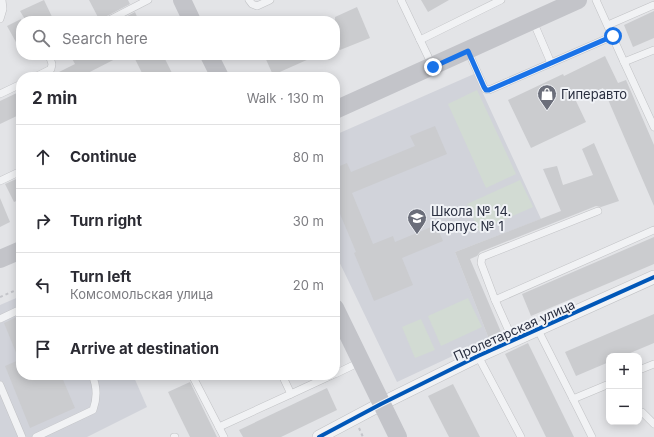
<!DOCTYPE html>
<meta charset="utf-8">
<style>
:root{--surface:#fff;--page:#f7f7f7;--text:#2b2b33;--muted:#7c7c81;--line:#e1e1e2}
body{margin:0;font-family:Inter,sans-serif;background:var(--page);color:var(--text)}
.controls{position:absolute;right:12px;bottom:12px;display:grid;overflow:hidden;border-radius:8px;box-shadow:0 2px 10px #0003}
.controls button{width:36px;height:36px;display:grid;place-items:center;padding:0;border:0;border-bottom:1px solid var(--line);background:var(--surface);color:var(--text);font:20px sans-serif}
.stop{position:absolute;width:12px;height:12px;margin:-9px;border:3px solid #1a73e8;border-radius:50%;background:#fff}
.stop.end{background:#1a73e8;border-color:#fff;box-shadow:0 1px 4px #0008}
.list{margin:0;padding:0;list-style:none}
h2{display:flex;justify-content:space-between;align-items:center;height:52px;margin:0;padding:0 16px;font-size:17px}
h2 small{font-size:13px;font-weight:400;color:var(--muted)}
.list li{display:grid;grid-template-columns:26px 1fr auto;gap:12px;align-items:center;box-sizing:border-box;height:64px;padding:0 16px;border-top:1px solid var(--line)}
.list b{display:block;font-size:15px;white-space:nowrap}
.list p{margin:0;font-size:13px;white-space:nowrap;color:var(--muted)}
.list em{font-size:13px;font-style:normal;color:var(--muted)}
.icon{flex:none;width:22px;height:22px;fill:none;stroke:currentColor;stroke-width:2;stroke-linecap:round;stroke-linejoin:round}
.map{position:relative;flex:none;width:654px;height:437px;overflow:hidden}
.search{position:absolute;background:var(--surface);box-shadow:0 2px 10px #0003;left:16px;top:16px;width:324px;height:44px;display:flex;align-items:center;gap:10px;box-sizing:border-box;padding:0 14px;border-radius:16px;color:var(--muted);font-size:15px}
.panel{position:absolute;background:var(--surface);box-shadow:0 2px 10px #0003;left:16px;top:72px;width:324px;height:308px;border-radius:16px}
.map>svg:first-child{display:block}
.built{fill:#d1d3da}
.green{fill:#d2dbd3}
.building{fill:#cbcccf}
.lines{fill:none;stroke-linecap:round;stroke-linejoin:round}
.service-casing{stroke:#c1c2c5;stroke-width:8}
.minor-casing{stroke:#c1c2c5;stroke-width:14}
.path{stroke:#c4c5ca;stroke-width:2;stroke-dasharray:3 3;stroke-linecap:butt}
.service{stroke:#f1f2f4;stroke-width:7}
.minor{stroke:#f1f2f4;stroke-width:13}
.secondary{stroke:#c3c4c9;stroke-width:18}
.cycleway-casing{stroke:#f0f2f6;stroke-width:6}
.cycleway{stroke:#0057b8;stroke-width:4}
.route{stroke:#1a73e8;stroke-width:5}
.labels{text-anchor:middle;stroke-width:4;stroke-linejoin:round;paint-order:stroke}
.poi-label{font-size:13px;fill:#2a2f40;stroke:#f0f2f6;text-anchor:start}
.street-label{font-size:13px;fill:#2a2f40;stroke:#f0f2f6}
</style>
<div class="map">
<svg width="654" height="437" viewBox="0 0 654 437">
<rect width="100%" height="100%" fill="#e3e4e7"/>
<g class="built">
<path d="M474,74L541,219L455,252L489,339L397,382L335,253V135Z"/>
<path d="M21,296V375H133L147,407L87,437H0V305Z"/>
</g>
<g class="green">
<path d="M477,90L516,174L486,188L448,104Z"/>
<path d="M520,180L533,207L479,231L467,204Z"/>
<path d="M468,298L482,327L441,346L428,316Z"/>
<path d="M421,319L435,350L415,358L402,327Z"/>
</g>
<g class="building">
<path d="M44,0L54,21H26L20,11Z"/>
<path d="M89,0H128L130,4L105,17L102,21H100Z"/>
<path d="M421,0H449L428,12Z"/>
<path d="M357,7L370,38L340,50L335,38V17Z"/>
<path d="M654,11V38L633,47L624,25Z"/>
<path d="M135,12L139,21H118Z"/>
<path d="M21,19V51L7,26Z"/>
<path d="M70,55H123L80,77H49L75,64Z"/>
<path d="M133,55H163L174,77H144Z"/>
<path d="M264,55H318L273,75Z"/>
<path d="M605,56L618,83L626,80L654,145V206L603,88L576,101L586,122L531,148L508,100L563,74L564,76Z"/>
<path d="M21,91V114L0,124V101Z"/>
<path d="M435,126L447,154L352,193L373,244L393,236L395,242L436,225L443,241L402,258L413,285L374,301L354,253L356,252L335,202V168L347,163L351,172L415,146L410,136Z"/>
<path d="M594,143L619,201L601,207L596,206L480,252L477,256L470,259L501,332L489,339L455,252L561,211L543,169L557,166L563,185L593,175L582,149Z"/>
<path d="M21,177V199L14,202L5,184Z"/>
<path d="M0,198L10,222L0,227Z"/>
<path d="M654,237V264L531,316L522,294Z"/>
<path d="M654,314V343L623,356H609V362L576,376L565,352Z"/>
<path d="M21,315V375H61L75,408L30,428L5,366L19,360L4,323Z"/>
<path d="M528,343L574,437H546L505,354Z"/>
<path d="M190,382L217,437H190L168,392Z"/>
<path d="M453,384L480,437H449L428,396Z"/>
<path d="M327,388L337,410L281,437H243L239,430Z"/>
</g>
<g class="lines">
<g class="service-casing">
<g id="service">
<path d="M249,0L252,4L257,6L270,0"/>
<path d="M401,0L433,67"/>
<path d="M596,0L624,62L654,50"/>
<path d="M0,19L3,9L2,0"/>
<path d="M107,21L148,0"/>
<path d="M608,25L654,5"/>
<path d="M420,40L501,0"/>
<path d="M468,51L484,87L485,89L489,90L551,63L533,21"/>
<path d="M624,62L654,127"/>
<path d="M551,63L613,36"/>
<path d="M35,77L51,69L52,64L49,55"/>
<path d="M0,94L21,84"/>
<path d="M0,181L21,171"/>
<path d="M495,300L654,230"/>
<path d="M0,319L21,309"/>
<path d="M538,330L573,399L609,384"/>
<path d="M513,340L495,300L481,263L482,257L598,211"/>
<path d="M478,356L521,437"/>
<path d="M639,370L654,364"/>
<path d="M335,374L360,362"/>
<path d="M192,375L224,437"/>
<path d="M0,385L22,437"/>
<path d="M291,394L332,375"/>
<path d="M573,399L592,437"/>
<path d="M639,412H642L654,424"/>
<path d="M219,427L291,394L282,375"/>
<path d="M36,437L93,410C97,399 97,386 92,375"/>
<path d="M174,437H175"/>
</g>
</g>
<g class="minor-casing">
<path id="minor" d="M319,437L381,404L478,356L654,277"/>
</g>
<g class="path">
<path d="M0,297L21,288"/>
<path d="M359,428L363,437"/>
</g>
<use href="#service" class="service"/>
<use href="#minor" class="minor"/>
<g class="secondary">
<path d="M182,0L192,21"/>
<path d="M209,55L220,77"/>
<path d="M335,110L578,0"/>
<path d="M0,259L21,250"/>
<path d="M335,308L398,437"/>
</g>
<g class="cycleway-casing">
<path id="cycleway" d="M319,437L381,404L478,356L654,277"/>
</g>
<use href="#cycleway" class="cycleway"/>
</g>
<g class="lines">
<path class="route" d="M433,67L468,51L484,87L486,90H489L613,36"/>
</g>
<defs>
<g id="shop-pin" transform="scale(1)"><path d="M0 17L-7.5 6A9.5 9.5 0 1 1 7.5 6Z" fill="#6b6e7a" stroke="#f0f2f6"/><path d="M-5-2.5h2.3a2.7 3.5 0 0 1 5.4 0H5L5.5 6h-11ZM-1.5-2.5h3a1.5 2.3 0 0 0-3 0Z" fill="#fff"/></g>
<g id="school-pin" transform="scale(1)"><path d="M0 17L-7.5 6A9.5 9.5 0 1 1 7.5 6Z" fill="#6b6e7a" stroke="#f0f2f6"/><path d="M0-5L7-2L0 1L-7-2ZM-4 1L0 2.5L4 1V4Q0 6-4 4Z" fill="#fff"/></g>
</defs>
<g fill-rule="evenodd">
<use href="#shop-pin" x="547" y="94"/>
<use href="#school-pin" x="417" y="218"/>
</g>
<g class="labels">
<g class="poi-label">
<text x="561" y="99">Гиперавто</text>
<text x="431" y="216">Школа № 14.<tspan x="431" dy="15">Корпус № 1</tspan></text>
</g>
<g class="street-label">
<text transform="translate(514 330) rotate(-24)" y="5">Пролетарская улица</text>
</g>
</g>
</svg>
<div class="controls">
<button>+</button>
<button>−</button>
</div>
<div class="stop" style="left:613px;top:36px"></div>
<div class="stop end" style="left:433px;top:67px"></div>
<div class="search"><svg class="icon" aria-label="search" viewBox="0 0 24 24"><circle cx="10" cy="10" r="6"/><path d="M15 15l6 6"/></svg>Search here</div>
<section class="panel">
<h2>2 min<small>Walk · 130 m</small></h2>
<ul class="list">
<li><svg class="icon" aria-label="ahead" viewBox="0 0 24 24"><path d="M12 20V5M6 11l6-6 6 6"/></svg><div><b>Continue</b></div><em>80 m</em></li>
<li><svg class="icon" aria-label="right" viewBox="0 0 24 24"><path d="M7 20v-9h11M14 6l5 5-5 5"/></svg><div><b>Turn right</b></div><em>30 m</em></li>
<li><svg class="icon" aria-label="left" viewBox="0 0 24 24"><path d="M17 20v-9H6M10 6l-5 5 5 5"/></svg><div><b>Turn left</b><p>Комсомольская улица</p></div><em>20 m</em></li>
<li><svg class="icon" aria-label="arrive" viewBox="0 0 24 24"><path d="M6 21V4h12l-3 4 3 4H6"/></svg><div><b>Arrive at destination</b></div></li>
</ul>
</section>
</div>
